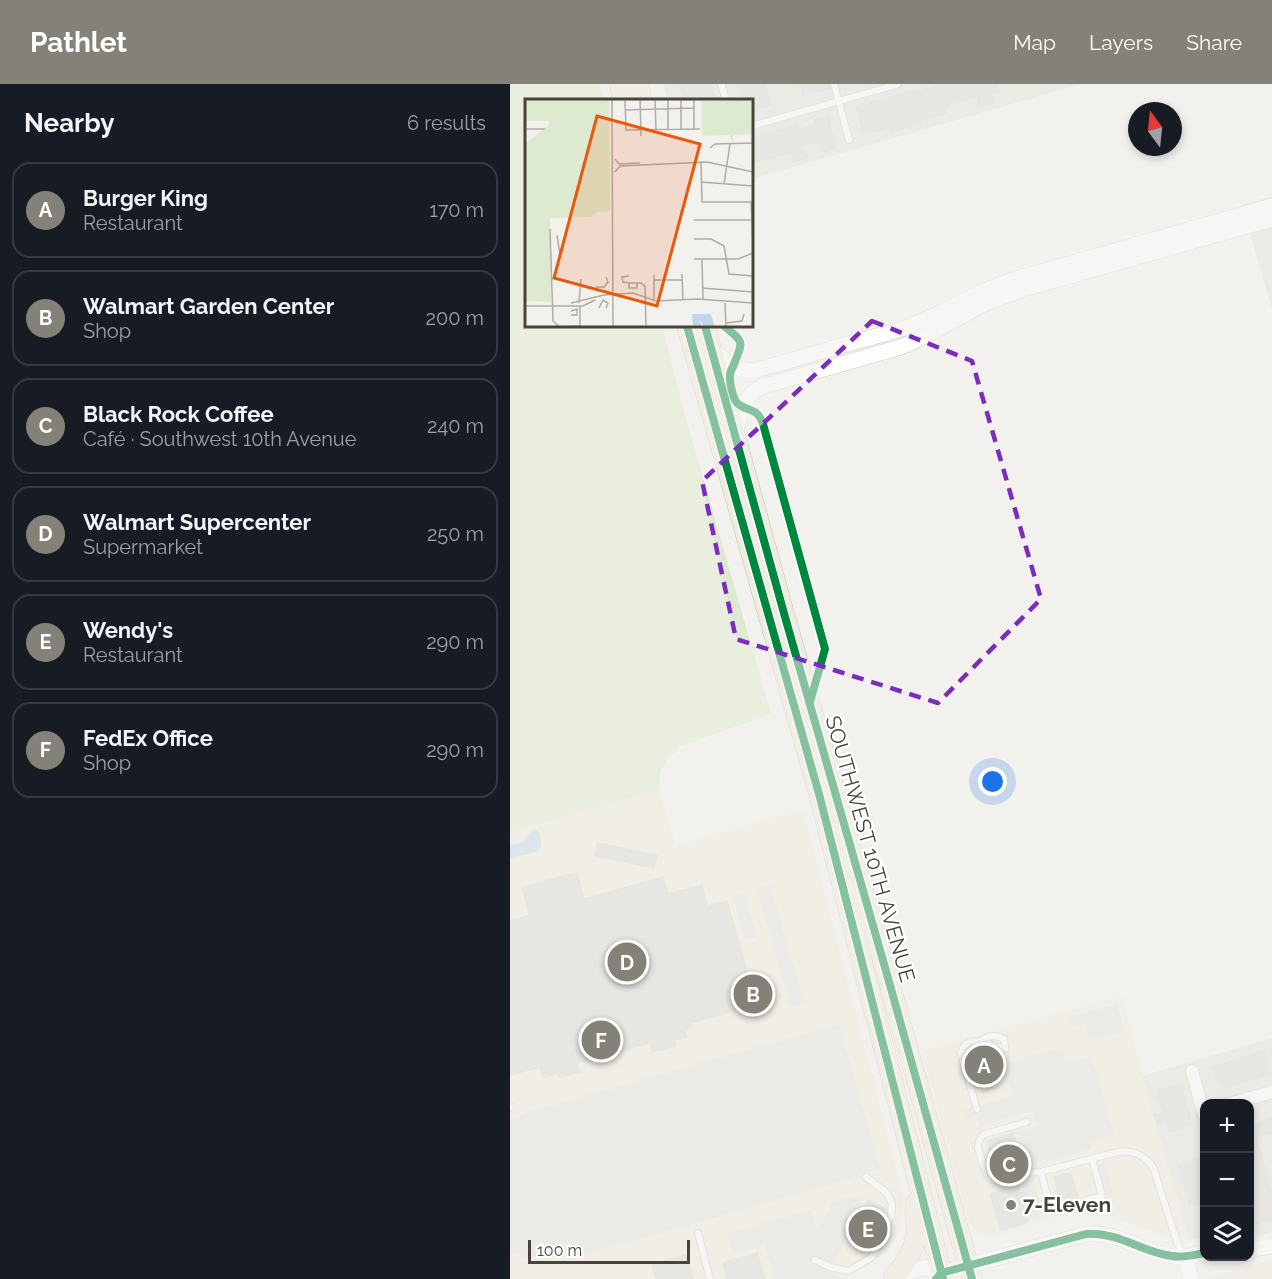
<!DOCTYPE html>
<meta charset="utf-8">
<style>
:root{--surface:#171b24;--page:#20242c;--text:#f1f3f6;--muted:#9ea1a6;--line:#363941;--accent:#848178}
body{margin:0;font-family:Raleway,sans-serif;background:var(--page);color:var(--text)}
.controls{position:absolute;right:18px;bottom:18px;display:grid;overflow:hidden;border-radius:12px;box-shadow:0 3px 9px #0003}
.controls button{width:54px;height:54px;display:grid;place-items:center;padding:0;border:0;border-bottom:2px solid var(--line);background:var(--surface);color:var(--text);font:30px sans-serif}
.compass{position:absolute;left:618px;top:18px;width:54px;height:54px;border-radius:50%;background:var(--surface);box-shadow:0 3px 9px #0003;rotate:345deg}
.scale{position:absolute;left:18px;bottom:15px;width:162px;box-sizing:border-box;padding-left:6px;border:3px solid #484439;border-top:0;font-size:16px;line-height:21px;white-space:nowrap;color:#484439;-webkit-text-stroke:4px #fff;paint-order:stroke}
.you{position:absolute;left:483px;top:698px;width:21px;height:21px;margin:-15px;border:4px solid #fff;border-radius:50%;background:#1a73e8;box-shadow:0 0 0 9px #1a73e833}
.badge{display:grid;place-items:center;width:39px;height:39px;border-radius:50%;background:var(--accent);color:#fff;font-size:20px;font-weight:700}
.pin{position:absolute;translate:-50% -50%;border:3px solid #fff;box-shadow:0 2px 6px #0006}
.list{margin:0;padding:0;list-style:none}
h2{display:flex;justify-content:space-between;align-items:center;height:78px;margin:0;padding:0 24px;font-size:26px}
h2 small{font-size:20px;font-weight:400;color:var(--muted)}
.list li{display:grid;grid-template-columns:39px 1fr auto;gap:18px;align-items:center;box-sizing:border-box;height:96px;margin:0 12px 12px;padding:0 12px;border:2px solid var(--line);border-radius:18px}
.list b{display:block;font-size:22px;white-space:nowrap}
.list p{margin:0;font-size:20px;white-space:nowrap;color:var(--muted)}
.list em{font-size:20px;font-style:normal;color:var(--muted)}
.icon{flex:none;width:33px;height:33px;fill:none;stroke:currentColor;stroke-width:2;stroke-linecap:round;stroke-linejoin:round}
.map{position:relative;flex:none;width:762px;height:1195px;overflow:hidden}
header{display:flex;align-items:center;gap:36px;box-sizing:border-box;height:84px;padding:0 30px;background:var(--accent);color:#fff}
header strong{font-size:28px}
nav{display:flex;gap:33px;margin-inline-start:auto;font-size:21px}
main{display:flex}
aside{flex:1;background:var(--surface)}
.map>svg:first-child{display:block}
.residential{fill:#e5e3db}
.commercial{fill:#f0ebde}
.education{fill:#ece9dd}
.green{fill:#ddeacf}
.parking{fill:#e4e2de}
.water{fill:#c1d6ec}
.building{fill:#dcdad6;stroke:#dad8d3;stroke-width:1.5}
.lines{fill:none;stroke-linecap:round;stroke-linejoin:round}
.service-casing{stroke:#d0cfcb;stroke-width:8}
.minor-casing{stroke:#d0cfcb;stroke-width:14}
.tertiary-casing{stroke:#d0cfcb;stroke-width:16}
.trunk-casing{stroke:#c8c0aa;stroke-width:21}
.service{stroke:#fdfdfc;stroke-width:6}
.minor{stroke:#fdfdfc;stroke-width:12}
.tertiary{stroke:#fdfdfc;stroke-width:15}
.trunk{stroke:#eeece0;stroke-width:20}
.cycleway-casing{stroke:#fff;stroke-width:11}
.cycleway{stroke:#00873e;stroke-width:8}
.marked{fill:none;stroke:#7b2cbf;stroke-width:4.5;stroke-dasharray:12 8;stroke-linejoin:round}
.poi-dot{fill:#848178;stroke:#fff;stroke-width:2}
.labels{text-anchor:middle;stroke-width:4.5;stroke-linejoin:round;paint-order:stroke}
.street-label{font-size:21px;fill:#484439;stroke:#fff}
.poi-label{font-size:21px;font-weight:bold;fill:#484439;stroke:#fff;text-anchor:start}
.inset-road{fill:none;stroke:#aeaca5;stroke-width:1.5}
.view{fill:#e8590c;fill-opacity:0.15;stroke:#e8590c;stroke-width:3}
.inset-edge{fill:none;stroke:#484439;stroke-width:3}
</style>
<header>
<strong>Pathlet</strong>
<nav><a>Map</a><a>Layers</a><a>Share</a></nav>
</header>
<main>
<aside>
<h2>Nearby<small>6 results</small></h2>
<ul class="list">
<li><span class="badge">A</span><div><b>Burger King</b><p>Restaurant</p></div><em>170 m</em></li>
<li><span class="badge">B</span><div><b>Walmart Garden Center</b><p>Shop</p></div><em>200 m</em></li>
<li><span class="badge">C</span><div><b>Black Rock Coffee</b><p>Café · Southwest 10th Avenue</p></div><em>240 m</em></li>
<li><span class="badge">D</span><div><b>Walmart Supercenter</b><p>Supermarket</p></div><em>250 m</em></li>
<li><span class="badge">E</span><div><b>Wendy's</b><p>Restaurant</p></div><em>290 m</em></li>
<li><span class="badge">F</span><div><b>FedEx Office</b><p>Shop</p></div><em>290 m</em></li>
</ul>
</aside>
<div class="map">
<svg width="762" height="1195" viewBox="0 0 762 1195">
<rect width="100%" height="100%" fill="#f2f1ed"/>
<g class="residential">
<path d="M153,0H571L242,95V16H158Z"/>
<path d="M762,112V225L732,121Z"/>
<path d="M762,954V1148L753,1151L740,1152V1020H694V1155L679,1156L632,992Z"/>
</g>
<g class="commercial">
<path d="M149,706L166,762L293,726L394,1115L389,1147L371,1172L334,1195H0V748Z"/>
<path d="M612,912L632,992L679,1156L660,1154L605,1134L580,1128H570L547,1133L484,1152L476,1151L466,1147L460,1139L457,1131L412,967Z"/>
</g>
<path class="education" d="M762,1176V1195H692Z"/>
<path class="green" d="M0,0H90L94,16H16V242H152L173,324L261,630L171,662L158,675L150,688L149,706L0,748Z"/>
<g class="parking">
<path d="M260,801L294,919L281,923L247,805Z"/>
<path d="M234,810L247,853L235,856L223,813Z"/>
<path d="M607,920L614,947L580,956L576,938L561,942L559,933Z"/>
<path d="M329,940L370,1084L336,1096L58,1176L55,1169L39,1170L18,1175L13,1173L9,1168L0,1170V1038L16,1029Z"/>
<path d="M551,964L556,980L582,973L604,1050L580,1057L582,1065L537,1078L535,1076L515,1081L506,1048L527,1042L523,1027L470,1042L467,1032L457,1035L455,1026L503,1012L499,999L490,1002L481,968L491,965L495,980Z"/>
<path d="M595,1078L604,1110L594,1112L586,1081Z"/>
<path d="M523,1094L533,1130L523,1133L512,1097Z"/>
<path d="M345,1112L354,1114L326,1176L323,1187L330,1194L329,1195H265L255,1161L223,1170L217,1150L301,1126L307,1147L323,1118Z"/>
</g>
<path class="water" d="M23,746H27L30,750L31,763L27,767L0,775V761L14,757Z"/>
<g class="building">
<path d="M169,0H201L206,16H174Z"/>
<path d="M227,0H255L261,21L242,26V16H232Z"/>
<path d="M290,0H319L320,4L293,11Z"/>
<path d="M434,0H487L489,7L481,9L484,19L470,23L467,12L440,20V22L435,23L436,29L410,37L411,39L381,48L380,43L354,50L346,23L402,7V9Z"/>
<path d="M318,32L326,64L313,68L310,57L293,62L297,74L283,78L280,68L242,79V54L288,41L289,46L305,40L304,36Z"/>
<path d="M88,759L147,771L144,784L85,772Z"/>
<path d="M67,789L74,815L153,793L158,810L192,801L197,823L217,817L240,898L219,904L225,927L181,939L182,943L175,945L177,953L164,956L166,962L142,968L140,959L66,979L69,988L49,993L48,989L33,994L30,983L0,991V837L20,831L12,803Z"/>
<path d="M469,967L470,970L479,968L489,1003L473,1008L472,1003L468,1004L467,1001H465L462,989H465L459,969Z"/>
<path d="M754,967L760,990L714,1004L711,995L707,996L703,983Z"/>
<path d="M668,1001L670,1006L672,1005L682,1040L659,1048L656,1037L647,1040L644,1031L653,1029L648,1012H650L649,1006Z"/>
<path d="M762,1034V1049L746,1053L762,1110V1135L744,1140L740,1125V1039L742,1038L743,1040Z"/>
<path d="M503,1049L508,1067H511L516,1084L487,1091L477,1057Z"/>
<path d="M692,1073L694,1084V1118L680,1122L668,1081Z"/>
<path d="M561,1089L568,1113L550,1118L544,1093Z"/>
<path d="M506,1096L510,1109L515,1108L521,1131L517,1132L519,1138L491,1146L480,1110L492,1107L490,1101Z"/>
<path d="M358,1116L376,1125L372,1133L374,1134L359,1165L341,1156Z"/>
<path d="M247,1169L255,1195H217L213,1179Z"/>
<path d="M176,1171L183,1195H146L142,1180Z"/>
</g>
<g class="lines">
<g class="service-casing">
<g id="service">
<path d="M211,0L216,16"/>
<path d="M324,0L339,56"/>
<path d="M242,42L388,0"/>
<path d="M0,1022V1023"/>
<path d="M467,1025L451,970C455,948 481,961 495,965L494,955C485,950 478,952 470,957"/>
<path d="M517,1038L475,1050C470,1053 468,1057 468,1064L476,1089L481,1095L487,1096L514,1089L531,1088"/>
<path d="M582,1075L592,1112L541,1126L531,1088L607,1068C622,1066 634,1071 643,1083L667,1158L673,1170"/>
<path d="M188,1149L200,1195"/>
<path d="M305,1176L320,1183L338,1187L344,1184L362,1173L367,1164L381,1132L382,1120L377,1109L356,1093"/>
</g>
</g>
<g class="minor-casing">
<g id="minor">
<path d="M682,987L694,1031"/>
<path d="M719,1020L762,1008"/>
</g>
</g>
<g class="tertiary-casing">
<g id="tertiary">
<path d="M202,265C218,279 225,288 247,286L398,243L434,227L469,209L502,196L762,122"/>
<path d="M225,351C230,330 232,314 251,303L391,263L415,252L476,219L514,205L762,135"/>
<path d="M740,1166L762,1162"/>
<path d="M675,1172L681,1195"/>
<path d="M383,1193L415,1183L431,1189"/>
<path d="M426,1195L431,1189L576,1150C610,1148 631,1168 662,1172C673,1174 684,1171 694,1169"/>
</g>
</g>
<g class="trunk-casing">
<g id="trunk">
<path d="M110,0L114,16"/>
<path d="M128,0L132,16"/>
<path d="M177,242L309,710L433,1195"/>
<path d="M195,242L275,533L378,894L462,1195"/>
<path d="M384,1193C395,1180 405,1166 406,1149C407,1139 405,1129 406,1119"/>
</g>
</g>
<use href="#service" class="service"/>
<use href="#minor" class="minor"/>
<use href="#tertiary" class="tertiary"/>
<use href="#trunk" class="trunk"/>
<g class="cycleway-casing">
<g id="cycleway">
<path d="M177,242L309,710L433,1195"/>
<path d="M195,242L275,533L378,894L462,1195"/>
<path d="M214,242C235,259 233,257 224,280C222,285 219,289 220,294C220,300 223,316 228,320C240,329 246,322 253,340L315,565L300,618"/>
<path d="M426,1195L431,1189L576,1150C610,1148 631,1168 662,1172C673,1174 684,1171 694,1169"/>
</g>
</g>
<use href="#cycleway" class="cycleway"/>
</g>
<path d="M0 0H762V1195H0ZM362,237L462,277L531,515L428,619L226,555L192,397Z" fill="#f2f1ed" fill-opacity=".55" fill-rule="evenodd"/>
<path class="marked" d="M362,237L462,277L531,515L428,619L226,555L192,397Z"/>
<circle class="poi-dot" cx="501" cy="1121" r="6"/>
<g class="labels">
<g class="street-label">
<text transform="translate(360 765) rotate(74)" y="7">SOUTHWEST 10TH AVENUE</text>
</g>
<g class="poi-label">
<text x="513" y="1128">7-Eleven</text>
</g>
</g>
<g transform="translate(15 15)">
<rect width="228" height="228" fill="#f2f1ed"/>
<path d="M0,0H84L85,112L71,113L67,118L25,119L26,203L0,202V45L24,26V22H0ZM226,1L227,35L208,36V43L204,36L177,37L176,2Z" fill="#ddeacf"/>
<path d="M167,215H186L190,228H179L174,219L177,228H168Z" fill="#c1d6ec"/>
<path class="inset-road" d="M87,0L88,228M100,0L101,31L175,30M115,0L116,37M130,0L131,31M143,0V31M156,0V31M169,0V30M100,11L169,9M0,30H20M185,49L190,45L228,44M90,60L94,65L115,64M176,62L177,103H228M90,73L95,67L182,63L228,73M176,83L228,87M199,85L205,45M226,103L228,144M169,121H228M25,130L28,222L35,228L55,227M32,136L35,156M169,140H186L199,147M199,147L204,175L228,177M169,160H213L228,154M177,160L178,200M157,175L158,201M129,176V202M129,181H157M104,184L98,183L97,178L104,177M112,184V189H104V184H116L120,187L121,228M71,188H79L83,183L81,178M177,189L228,193M79,196L108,194L131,202L172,200L228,204M46,204L87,194M54,204L56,180M200,204L201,228M0,207H58L70,201M55,207V227M74,209L78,201L83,204L81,209M46,212L52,210V216H46M201,224L217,222L219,215"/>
<path class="view" d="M72,17L175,45L132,207L29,179Z"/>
<rect width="228" height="228" class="inset-edge"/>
</g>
</svg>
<div class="controls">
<button>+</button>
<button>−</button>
<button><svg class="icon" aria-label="layers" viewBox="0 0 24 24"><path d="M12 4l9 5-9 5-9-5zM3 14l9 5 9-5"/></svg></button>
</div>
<svg class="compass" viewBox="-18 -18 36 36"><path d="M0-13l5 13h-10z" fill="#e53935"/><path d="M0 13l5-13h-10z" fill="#9ea1a6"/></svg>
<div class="scale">100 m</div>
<div class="you"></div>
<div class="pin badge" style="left:474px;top:981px">A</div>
<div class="pin badge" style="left:243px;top:910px">B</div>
<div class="pin badge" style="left:499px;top:1080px">C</div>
<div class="pin badge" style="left:117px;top:878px">D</div>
<div class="pin badge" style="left:358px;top:1145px">E</div>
<div class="pin badge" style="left:91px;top:956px">F</div>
</div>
</main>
